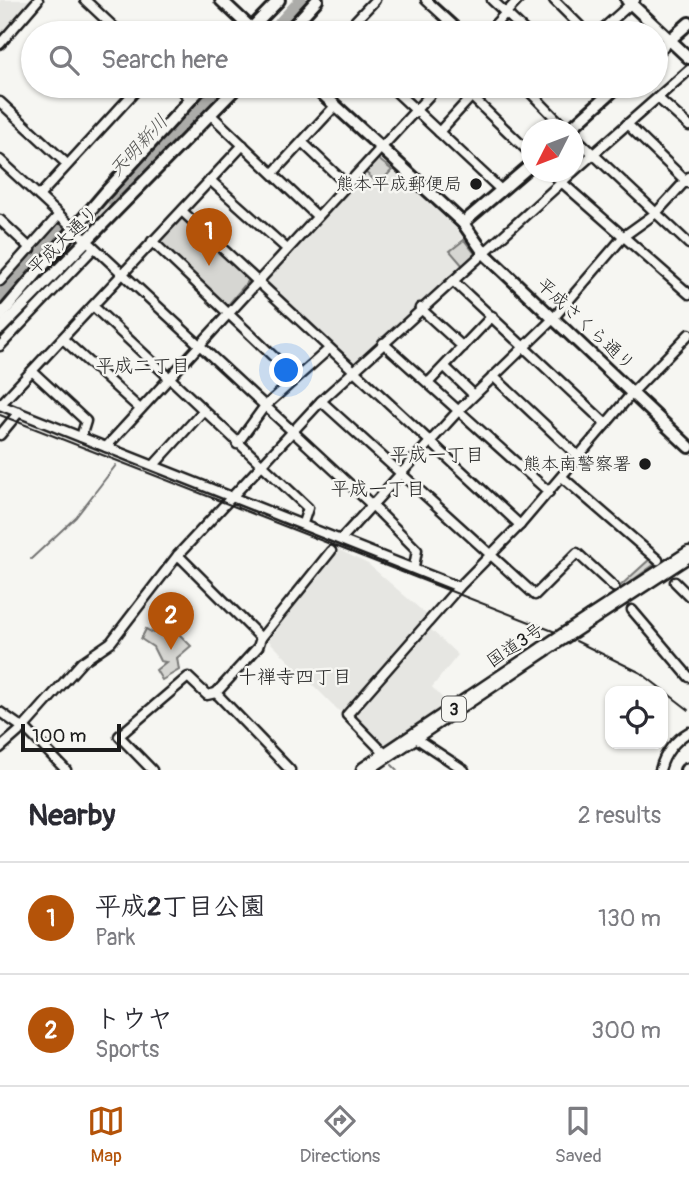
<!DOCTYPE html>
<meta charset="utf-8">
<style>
:root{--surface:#fff;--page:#f7f7f7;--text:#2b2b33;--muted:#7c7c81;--line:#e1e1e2;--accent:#b45309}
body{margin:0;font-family:Pangolin,"Klee One",sans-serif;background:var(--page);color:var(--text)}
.controls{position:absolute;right:21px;bottom:21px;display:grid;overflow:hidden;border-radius:14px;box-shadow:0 2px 5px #0004}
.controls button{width:63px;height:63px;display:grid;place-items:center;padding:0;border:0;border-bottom:2px solid var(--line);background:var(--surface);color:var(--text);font:35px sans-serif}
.compass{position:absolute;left:521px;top:119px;width:63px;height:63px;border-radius:50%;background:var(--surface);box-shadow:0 2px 5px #0004;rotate:228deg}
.scale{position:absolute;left:21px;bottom:18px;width:100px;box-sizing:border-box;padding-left:7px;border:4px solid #1c1c1c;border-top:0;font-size:19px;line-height:24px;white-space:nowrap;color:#1c1c1c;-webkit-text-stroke:5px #f6f6f2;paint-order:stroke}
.you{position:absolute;left:287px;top:371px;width:24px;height:24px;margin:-18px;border:5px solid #fff;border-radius:50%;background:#1a73e8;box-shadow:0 0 0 10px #1a73e833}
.badge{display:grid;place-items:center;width:46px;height:46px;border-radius:50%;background:var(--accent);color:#fff;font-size:23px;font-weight:700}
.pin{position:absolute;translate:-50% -58px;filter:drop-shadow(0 2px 4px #0008)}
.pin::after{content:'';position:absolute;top:37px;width:24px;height:21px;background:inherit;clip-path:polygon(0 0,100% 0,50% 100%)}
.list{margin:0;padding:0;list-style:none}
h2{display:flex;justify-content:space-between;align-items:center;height:91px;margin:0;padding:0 28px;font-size:30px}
h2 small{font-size:23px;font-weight:400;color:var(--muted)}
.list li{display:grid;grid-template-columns:46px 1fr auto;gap:21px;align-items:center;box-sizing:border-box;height:112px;padding:0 28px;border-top:2px solid var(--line)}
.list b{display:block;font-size:26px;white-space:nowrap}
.list p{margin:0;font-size:23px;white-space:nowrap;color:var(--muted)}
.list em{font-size:23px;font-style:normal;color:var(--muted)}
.icon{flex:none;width:38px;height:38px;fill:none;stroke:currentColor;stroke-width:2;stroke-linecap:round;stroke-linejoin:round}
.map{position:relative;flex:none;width:689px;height:770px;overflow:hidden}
.search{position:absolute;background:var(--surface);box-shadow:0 2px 5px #0004;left:21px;right:21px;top:21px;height:77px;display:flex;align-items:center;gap:18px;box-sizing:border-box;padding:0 24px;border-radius:38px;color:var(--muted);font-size:26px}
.sheet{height:315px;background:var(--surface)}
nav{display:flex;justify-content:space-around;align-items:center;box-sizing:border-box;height:98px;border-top:2px solid var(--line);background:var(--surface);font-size:19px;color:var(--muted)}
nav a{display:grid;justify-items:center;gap:4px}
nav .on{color:var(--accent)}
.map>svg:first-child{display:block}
.built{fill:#e6e6e2}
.green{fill:#d6d6d2;stroke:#797977;stroke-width:2}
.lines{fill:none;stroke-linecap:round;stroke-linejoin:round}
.stream{stroke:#727271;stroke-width:2}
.river{stroke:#acaca9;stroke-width:12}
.street-casing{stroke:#1c1c1c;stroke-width:13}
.secondary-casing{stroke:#1c1c1c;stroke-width:16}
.highway-casing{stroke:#1c1c1c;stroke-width:19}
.street{stroke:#f6f6f2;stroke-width:8}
.secondary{stroke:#f6f6f2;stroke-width:10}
.highway{stroke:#f6f6f2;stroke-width:14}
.rail{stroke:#1c1c1c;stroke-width:2}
.highway-bridge-casing{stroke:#1c1c1c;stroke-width:19;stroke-linecap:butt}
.highway-bridge{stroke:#f6f6f2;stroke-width:14}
.poi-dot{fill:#1c1c1c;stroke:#f6f6f2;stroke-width:2.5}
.labels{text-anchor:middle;stroke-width:5;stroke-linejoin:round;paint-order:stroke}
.shield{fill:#f6f6f2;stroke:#5d5d5c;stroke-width:2}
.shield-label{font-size:16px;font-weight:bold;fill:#1c1c1c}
.poi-label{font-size:18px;fill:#1c1c1c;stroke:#f6f6f2;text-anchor:end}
.street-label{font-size:18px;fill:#1c1c1c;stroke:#f6f6f2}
.water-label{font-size:19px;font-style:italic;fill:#565654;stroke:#f6f6f2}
.neighbourhood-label{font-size:19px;fill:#1c1c1c;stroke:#f6f6f2}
</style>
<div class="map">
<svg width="689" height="770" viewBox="0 0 689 770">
<rect width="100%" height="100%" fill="#f6f6f2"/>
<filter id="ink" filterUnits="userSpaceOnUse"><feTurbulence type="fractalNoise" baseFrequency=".0143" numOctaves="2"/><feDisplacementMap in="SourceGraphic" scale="14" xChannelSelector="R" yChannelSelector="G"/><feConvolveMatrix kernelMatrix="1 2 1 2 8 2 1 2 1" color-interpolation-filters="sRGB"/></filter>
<g filter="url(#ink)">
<g class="built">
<path d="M0,0H30L0,36Z"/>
<path d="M363,170L379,186L394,171L456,228L463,238L449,251L462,266L352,364L262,281Z"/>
<path d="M333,547L368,564L427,615L426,625L458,655L432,687L450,706L385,750L344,710L339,711L266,638L327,562Z"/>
</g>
<g class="green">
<path d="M378,159L392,170L379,184L365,172Z"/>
<path d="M108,196L118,205L86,235L82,232L81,227Z"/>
<path d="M179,216L250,279L227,306L157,244V240Z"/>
<path d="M464,240L476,255L463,266L450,251Z"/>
<path d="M650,559L655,564L619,590L618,588Z"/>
<path d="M166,621L191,646L177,658L179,670L162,680L156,670L166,662L160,661L153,647L141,639L146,629L153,633Z"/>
</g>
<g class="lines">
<g class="stream">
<path d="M31,559L76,517L116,465"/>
<path d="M677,746L689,737"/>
<path d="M392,765L397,770"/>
</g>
<g class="river">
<path d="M280,23L301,0"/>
<path d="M113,200L221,86"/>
<path d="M0,297L62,228"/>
</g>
<g class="street-casing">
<g id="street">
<path d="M85,0L120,33"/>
<path d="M426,0L462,33"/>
<path d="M492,0L527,33"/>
<path d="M554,0L587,33"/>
<path d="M344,33L375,0"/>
<path d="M487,33L518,0"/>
<path d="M598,33L635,0"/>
<path d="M0,44L38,0"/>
<path d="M178,86L191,100"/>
<path d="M390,86L501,190"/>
<path d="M524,86L567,130"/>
<path d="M471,96L532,155"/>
<path d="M658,98L689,126"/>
<path d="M0,102L67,164"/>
<path d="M210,114L317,216"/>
<path d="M627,124L688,183"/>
<path d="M439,132L481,86"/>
<path d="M574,136L689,244"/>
<path d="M302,142L346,184"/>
<path d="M0,160L373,506L417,550L414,567"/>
<path d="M574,171L689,70"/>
<path d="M550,172L689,294"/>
<path d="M273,173L336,105"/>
<path d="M210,180L287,249"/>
<path d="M39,196L140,86"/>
<path d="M182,211L520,525"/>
<path d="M0,220L31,249"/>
<path d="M152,241L296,378"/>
<path d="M0,281L58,216"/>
<path d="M453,281L606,424"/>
<path d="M93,306L308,508L303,523"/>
<path d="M420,308L463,347"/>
<path d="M63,339L140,409"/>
<path d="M383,343L549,492"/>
<path d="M0,346L93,249"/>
<path d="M445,367L474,395"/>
<path d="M32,371L86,421L81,437"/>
<path d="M493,376L579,457"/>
<path d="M429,382L492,316"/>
<path d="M321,401L535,595L577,553L614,587"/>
<path d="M0,405L459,587L520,525L633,392L689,334"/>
<path d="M0,405L243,145"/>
<path d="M0,435L19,412"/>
<path d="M237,444L264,407L329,349"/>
<path d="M106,447L438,86"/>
<path d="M154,465L203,411"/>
<path d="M562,477L658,560"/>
<path d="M342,538L460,409L551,321L624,236L656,213L689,177"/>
<path d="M178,555L261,638"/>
<path d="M675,582L689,596"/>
<path d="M632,610L689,677"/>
<path d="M0,712L23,728"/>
<path d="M420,741L464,770"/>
<path d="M0,748L24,727"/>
<path d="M386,755L347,715L459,587"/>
<path d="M66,770L24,727L82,662L111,642L178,555L321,401L573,172"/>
<path d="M152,770L119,736L188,677L207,695L216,693"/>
<path d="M290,770L216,693L258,647L261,638L331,551"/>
<path d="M660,770C664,754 675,740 689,732"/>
</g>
</g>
<g class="secondary-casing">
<g id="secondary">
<path d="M221,0L256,33"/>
<path d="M627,0L689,58"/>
<path d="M247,33L279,0"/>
<path d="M287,33L317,0"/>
<path d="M656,52L689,23"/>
<path d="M314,86L463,223L484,253L689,447"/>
<path d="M569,130L618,86"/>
<path d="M463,223L532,164"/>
<path d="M0,316L105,193L203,86"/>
<path d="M0,329L238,86"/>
<path d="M686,770L689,769"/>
</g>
</g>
<g class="highway-casing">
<g id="highway">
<path d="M591,618L689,554"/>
<path d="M364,770L544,649"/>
</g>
</g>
<use href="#street" class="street"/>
<use href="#secondary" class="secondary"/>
<use href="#highway" class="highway"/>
<g class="rail">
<path d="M0,415L558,633"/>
<path d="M576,641L641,673L689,710"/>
</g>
<g class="highway-bridge-casing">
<path id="highway-bridge" d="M544,649L591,618"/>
</g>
<use href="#highway-bridge" class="highway-bridge"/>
</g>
</g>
<g class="poi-dot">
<circle cx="476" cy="184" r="7"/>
<circle cx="645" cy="464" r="7"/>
</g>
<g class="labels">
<rect class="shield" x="442" y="696.5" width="24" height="25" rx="5"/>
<g class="shield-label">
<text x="454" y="715">3</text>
</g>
<g class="poi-label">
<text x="462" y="190">熊本平成郵便局</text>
<text x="631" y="470">熊本南警察署</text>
</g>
<g class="street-label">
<text transform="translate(63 240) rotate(-44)" y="6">平成大通り</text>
<text transform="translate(586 324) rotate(43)" y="6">平成さくら通り</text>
<text transform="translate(515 645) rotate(-34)" y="6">国道3号</text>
</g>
<g class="water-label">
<text transform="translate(138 145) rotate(-47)" y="7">天明新川</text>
</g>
<g class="neighbourhood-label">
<text x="143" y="372">平成二丁目</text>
<text x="437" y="461">平成一丁目</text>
<text x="378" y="495">平成一丁目</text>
<text x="295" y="683">十禅寺四丁目</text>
</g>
</g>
</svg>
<div class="controls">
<button><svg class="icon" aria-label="locate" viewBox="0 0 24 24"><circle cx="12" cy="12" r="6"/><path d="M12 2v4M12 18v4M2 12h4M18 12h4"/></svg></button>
</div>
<svg class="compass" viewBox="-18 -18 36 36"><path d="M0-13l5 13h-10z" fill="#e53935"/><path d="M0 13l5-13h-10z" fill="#7c7c81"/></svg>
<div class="scale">100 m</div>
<div class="you"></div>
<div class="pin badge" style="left:209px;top:266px">1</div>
<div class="pin badge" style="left:171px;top:650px">2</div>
<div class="search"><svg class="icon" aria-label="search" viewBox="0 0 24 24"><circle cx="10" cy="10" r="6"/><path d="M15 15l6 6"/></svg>Search here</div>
</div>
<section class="sheet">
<h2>Nearby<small>2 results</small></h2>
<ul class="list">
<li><span class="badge">1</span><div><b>平成2丁目公園</b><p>Park</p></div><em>130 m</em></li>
<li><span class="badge">2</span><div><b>トウヤ</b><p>Sports</p></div><em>300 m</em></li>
</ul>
</section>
<nav>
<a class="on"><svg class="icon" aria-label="map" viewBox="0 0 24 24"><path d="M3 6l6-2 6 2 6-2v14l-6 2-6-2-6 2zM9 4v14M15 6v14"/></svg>Map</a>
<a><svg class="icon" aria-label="directions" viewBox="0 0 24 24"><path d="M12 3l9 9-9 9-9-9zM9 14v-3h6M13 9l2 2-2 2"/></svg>Directions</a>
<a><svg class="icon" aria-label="saved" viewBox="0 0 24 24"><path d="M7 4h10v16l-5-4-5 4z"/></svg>Saved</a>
</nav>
